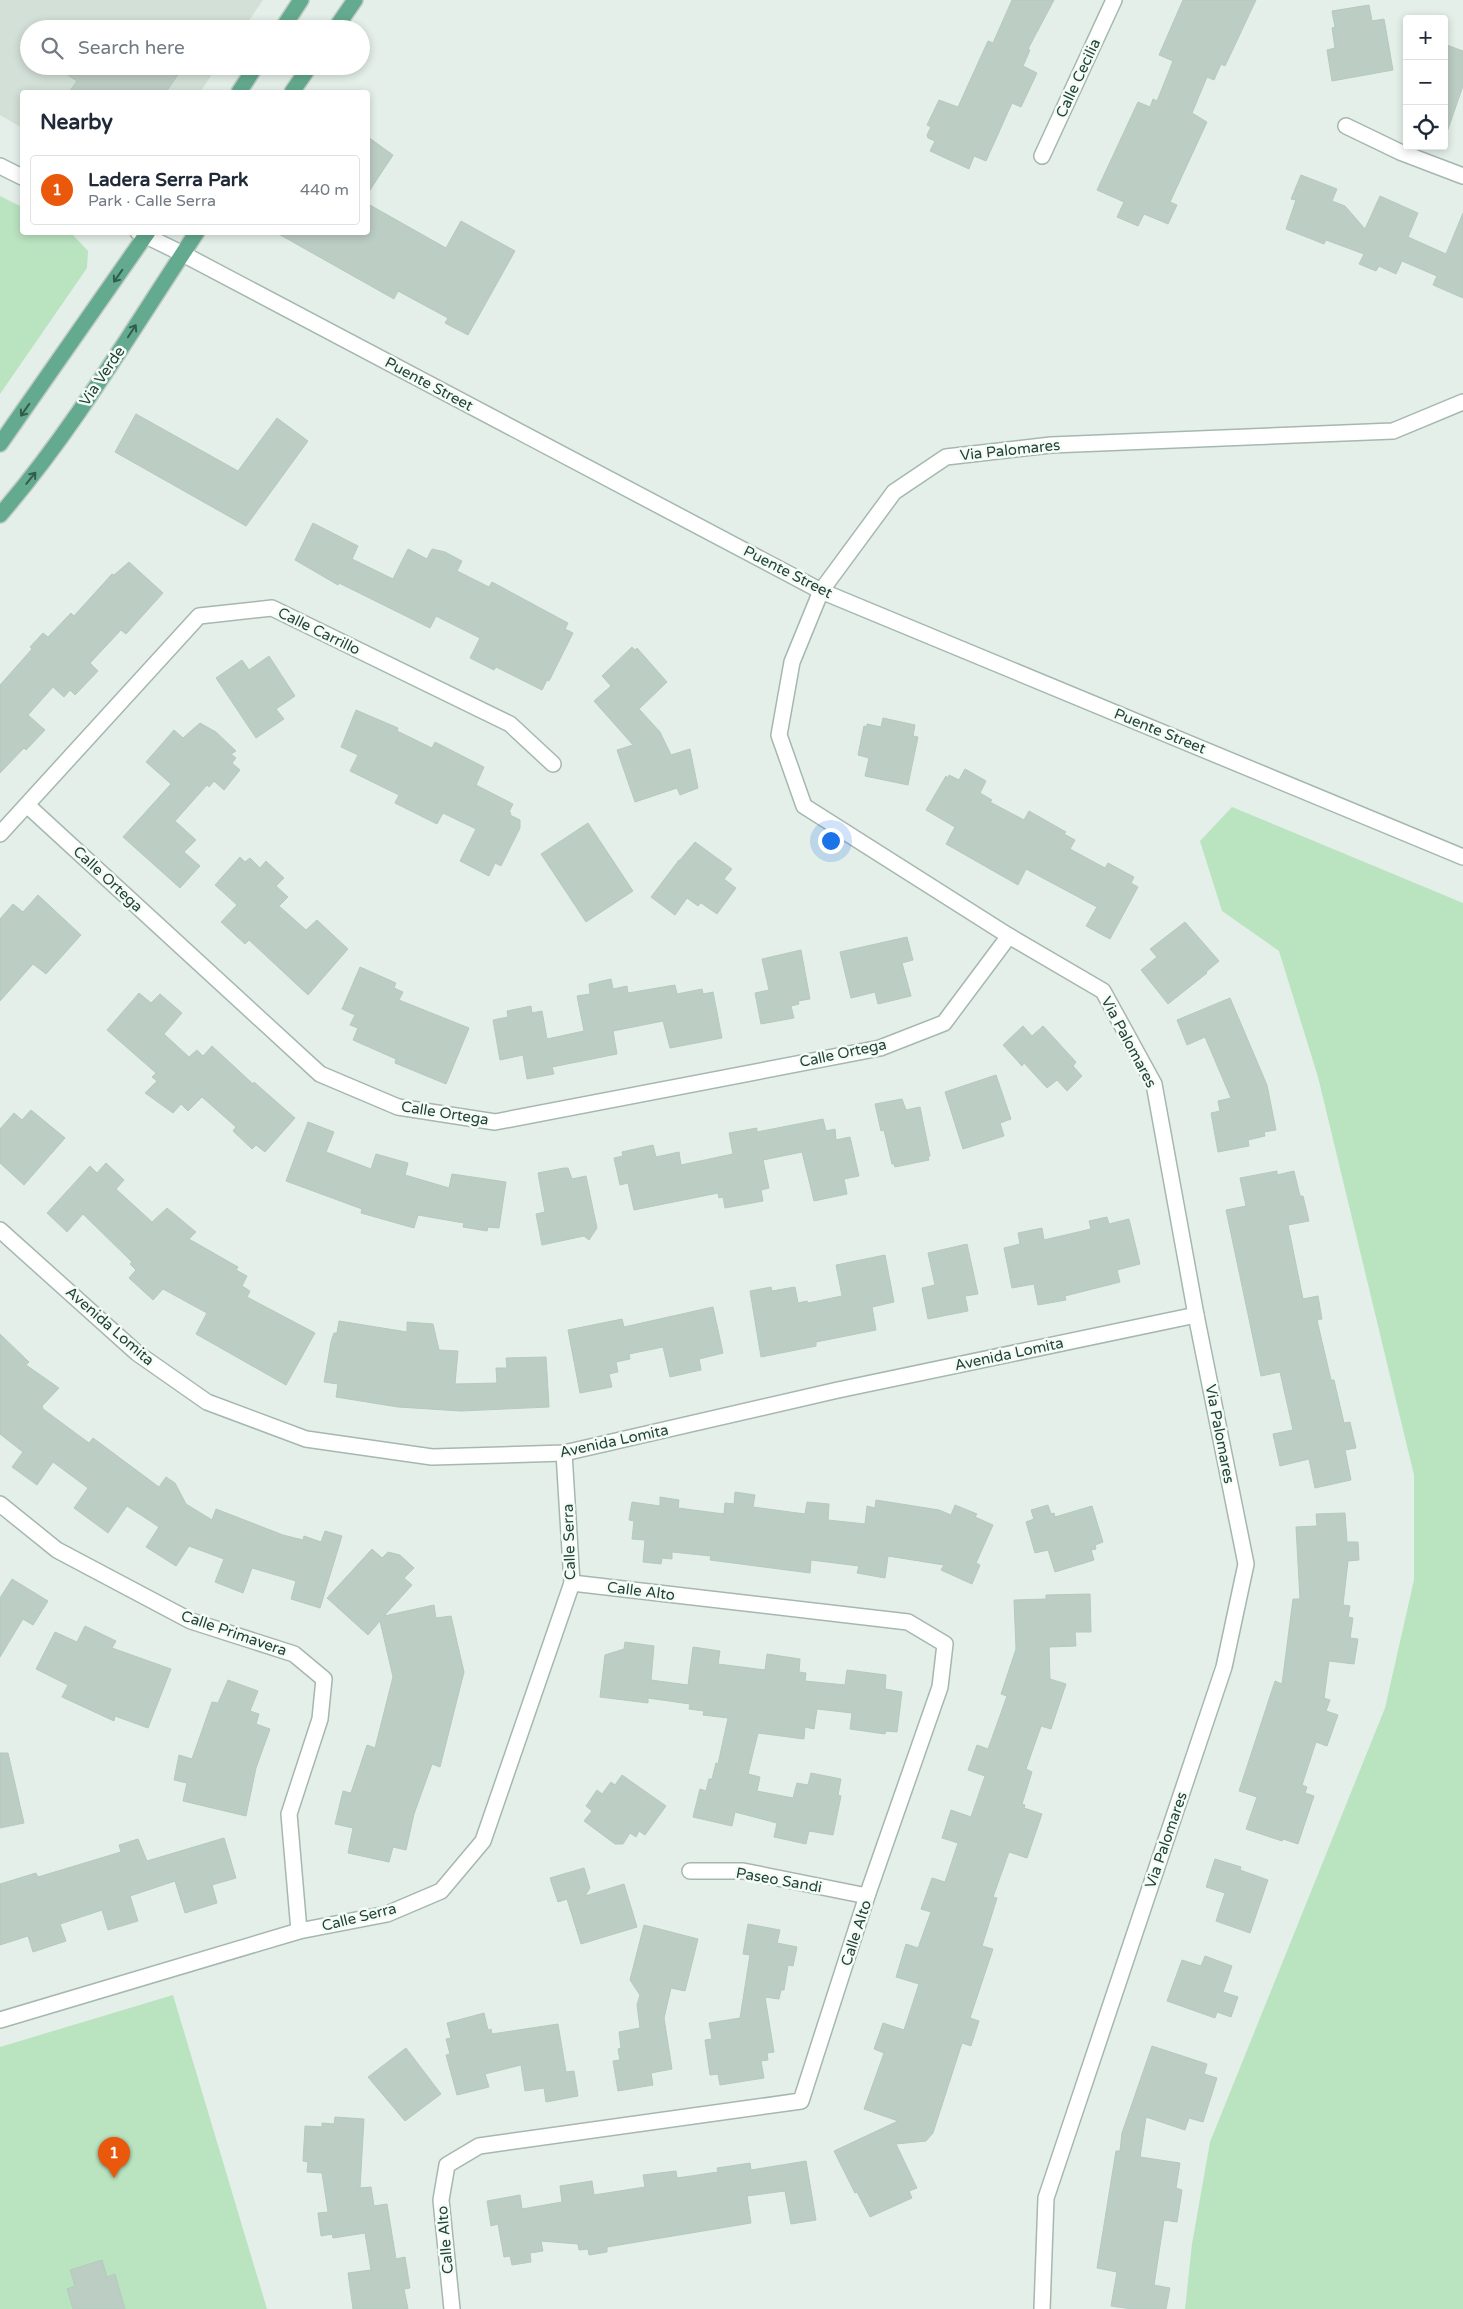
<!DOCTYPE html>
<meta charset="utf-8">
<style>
:root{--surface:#fff;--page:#f2f2f3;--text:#1f2937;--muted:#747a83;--line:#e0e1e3;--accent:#ea580c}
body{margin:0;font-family:"Varela Round",sans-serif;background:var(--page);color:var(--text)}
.controls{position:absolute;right:15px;top:15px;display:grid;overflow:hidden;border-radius:5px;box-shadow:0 2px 8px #0003}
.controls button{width:45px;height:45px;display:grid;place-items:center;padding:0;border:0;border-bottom:1px solid var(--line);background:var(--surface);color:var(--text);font:25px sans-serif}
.you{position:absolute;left:830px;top:840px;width:18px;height:18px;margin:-12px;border:4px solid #fff;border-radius:50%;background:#1a73e8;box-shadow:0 0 0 8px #1a73e833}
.badge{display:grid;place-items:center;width:32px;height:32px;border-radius:50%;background:var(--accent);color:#fff;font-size:16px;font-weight:700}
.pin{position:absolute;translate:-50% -41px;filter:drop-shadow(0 1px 2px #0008)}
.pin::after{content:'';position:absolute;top:26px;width:18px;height:15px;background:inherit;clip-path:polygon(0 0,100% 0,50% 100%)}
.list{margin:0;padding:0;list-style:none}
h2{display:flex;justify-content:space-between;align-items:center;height:65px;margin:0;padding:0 20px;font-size:21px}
h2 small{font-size:16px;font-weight:400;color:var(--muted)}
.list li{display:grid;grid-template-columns:32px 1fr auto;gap:15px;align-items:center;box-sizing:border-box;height:70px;margin:0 10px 10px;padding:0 10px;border:1px solid var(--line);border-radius:5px}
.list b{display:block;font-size:19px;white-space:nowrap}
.list p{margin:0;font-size:16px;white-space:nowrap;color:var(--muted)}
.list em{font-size:16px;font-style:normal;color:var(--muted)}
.icon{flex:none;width:28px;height:28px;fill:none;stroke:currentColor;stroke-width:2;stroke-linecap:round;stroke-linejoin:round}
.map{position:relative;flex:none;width:1463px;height:2309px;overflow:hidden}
.search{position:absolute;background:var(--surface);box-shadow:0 2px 8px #0003;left:20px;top:20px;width:350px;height:55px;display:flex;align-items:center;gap:12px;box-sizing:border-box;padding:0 18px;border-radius:28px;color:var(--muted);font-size:19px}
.panel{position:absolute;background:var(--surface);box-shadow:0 2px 8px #0003;left:20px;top:90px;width:350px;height:145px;border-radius:5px}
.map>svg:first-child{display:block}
.built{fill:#d2e0d7}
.green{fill:#bae3c0}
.building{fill:#bccdc4;stroke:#b5cabe}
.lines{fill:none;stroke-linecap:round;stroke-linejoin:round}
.minor-casing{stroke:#a5b8af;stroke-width:18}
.major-casing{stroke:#c1cbc6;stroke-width:18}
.minor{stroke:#fff;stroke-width:15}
.major{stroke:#63aa8e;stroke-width:15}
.oneway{stroke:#315e4b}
.labels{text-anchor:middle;stroke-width:5;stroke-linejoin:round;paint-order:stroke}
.street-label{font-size:15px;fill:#204435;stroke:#f5fbf7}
</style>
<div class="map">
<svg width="1463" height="2309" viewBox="0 0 1463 2309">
<rect width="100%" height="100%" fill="#e4efe9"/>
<path class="built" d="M0,0H263L243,29H29V66H218L200,92H22V128L0,115Z"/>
<g class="green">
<path d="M0,196L22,207V232L71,233L88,251L87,268L0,394Z"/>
<path d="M1232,807L1463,903V2309H1185L1192,2244L1210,2142L1385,1708L1414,1580V1475L1318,1077L1279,951L1222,911L1200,841Z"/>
<path d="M173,1995L267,2309H0V2047Z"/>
</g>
<g class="building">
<path d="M1012,0H1054L1028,49L1030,50L1023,66L1037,73L1021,107L1012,103L986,161L974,156L969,169L930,151L935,141L928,138L927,135L931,127L927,125L939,100L958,107L988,41L993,43Z"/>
<path d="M1183,0H1256L1225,66L1221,64L1214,80L1207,77L1192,113L1207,122L1170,202L1177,205L1168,224L1144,214L1138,226L1117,217L1124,202L1097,190L1138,102L1150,107L1153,99L1157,101L1173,61L1159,55Z"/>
<path d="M1369,5L1372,21L1384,19L1393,70L1332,81L1327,50L1335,48L1332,28L1335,27L1332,11Z"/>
<path d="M1444,44L1463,51V86L1447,132L1444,131Z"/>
<path d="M54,66H184L166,92H69L77,81Z"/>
<path d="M368,137L393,155L368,193Z"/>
<path d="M1301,175L1337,189L1332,201L1345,206L1365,229L1380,196L1418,213L1408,237L1446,254L1463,213V298L1433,285L1437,276L1402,261L1396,274L1379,266L1376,271L1359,264L1364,254L1326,240L1324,244L1286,229L1296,200L1291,199Z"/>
<path d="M368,204L446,248L461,221L515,251L468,335L445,323L448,318L398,291L394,299L275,232H368Z"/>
<path d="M136,414L238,471L277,418L308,441L246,526L115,452Z"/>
<path d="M313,523L358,546L352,559L393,579L408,549L427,559L432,549L445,552L462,561L457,571L489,587L492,582L568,623L565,629L573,633L549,681L547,680L542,690L496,667L494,670L470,658L480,638L436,616L430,628L339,583L338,585L295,560Z"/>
<path d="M129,562L163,593L126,634L121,630L90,663L98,671L75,695L70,690L64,697L53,687L28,715L45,730L26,750L24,748L0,773V685L32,649L30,647L43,633L48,637L71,613L74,616L112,574L114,575Z"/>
<path d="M632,647L635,650L637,648L667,682L639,709L660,732L671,755L690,749L698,788L680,795L677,788L635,802L617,750L633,745L594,701L611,686L602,676Z"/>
<path d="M269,656L295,696L276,709L284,719L256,738L216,678L242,660L249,670Z"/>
<path d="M356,710L398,728L397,731L432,748L435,742L484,767L476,785L513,804L509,812L511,813L510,815L520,820V828L501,866L495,863L489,876L460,861L476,829L443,813L437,824L395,803L399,795L350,771L358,755L341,747Z"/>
<path d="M883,718L915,725L913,736L918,737L908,785L865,776L869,758L858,755L864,726L867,727V724L881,727Z"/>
<path d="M200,723L216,732L236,751L231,754L236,758L232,763L240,770L224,790L214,781L209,787L207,785L175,821L196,840L184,852L200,866L180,888L123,837L171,784L146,762L174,730L183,738Z"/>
<path d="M965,769L986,781L980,793L992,800L990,802L1024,820L1029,811L1066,832L1064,834L1075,840L1070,849L1105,868L1108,863L1134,877L1131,883L1138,887L1110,939L1086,926L1097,907L1026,869L1018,885L946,844L955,827L926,810L946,776L948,778L949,775L959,780Z"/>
<path d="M588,823L633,891L586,922L541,854Z"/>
<path d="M695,842L732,869L724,879L736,888L717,914L701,903L698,906L687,898L675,915L651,897L679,860H680Z"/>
<path d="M240,857L245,862L250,858L260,868L266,861L284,878L276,886L288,897L279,906L306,930L317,920L348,949L308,995L249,940L245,944L221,922L237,905L215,885Z"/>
<path d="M38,895L81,935L46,974L33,964L0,1001V919L13,904L23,912Z"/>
<path d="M1185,922L1219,961L1206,972L1207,973L1168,1004L1141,970L1157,957L1150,949Z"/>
<path d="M907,937L913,960L902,963L911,996L878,1004L875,992L851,998L840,952Z"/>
<path d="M801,950L810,999L798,1001L799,1004L791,1006L794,1018L761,1024L755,993L769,990L762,959Z"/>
<path d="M360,967L396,983L394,988L403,992L399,1000L469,1028L446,1084L395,1063L396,1059L353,1040L358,1028L350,1025L355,1015L342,1009Z"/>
<path d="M611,979L613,989L627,986L628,993L675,985L677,994L702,989L703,994L713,992L722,1038L670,1048L663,1021L613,1031L617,1054L552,1067L554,1074L527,1079L523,1055L500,1060L493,1020L508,1017L507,1011L531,1006L532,1013L542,1011L547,1039L584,1031L577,996L590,994L589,984Z"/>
<path d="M139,993L151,1003L160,994L182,1013L164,1034L189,1057L197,1050L203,1056L212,1046L253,1084L254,1082L295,1118L265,1152L256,1145L252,1149L233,1131L236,1127L202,1097L188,1111L181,1104L173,1113L145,1093L157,1081L152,1077L156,1073L107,1030Z"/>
<path d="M1230,998L1267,1085L1276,1130L1264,1132L1265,1136L1248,1140L1249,1146L1218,1152L1211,1113L1220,1111L1218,1101L1231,1098L1205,1037L1187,1045L1177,1020Z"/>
<path d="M1023,1026L1032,1036L1043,1026L1076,1062L1073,1066L1082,1076L1067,1091L1057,1080L1047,1088L1024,1063L1022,1066L1003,1045Z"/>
<path d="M996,1075L1011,1119L1000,1123L1004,1136L963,1149L945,1092Z"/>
<path d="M902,1099L906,1110L920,1107L930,1156L928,1157L929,1160L895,1167L894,1164H892L884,1130L881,1131L875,1104Z"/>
<path d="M31,1110L65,1138L24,1185L0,1163V1129L14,1113L22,1120Z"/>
<path d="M823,1119L826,1131L835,1129L836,1140L850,1137L859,1176L844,1179L847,1194L814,1201L802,1152L763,1160L769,1188L761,1190L763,1201L725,1208L723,1197L719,1198L718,1193L634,1210L628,1183L620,1185L614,1158L623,1156L622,1152L653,1145L656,1157L679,1152L681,1165L733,1154L729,1133L757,1128V1132Z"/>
<path d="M308,1122L334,1132L326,1152L371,1169L376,1154L408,1163L405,1175L449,1188L452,1174L506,1182L499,1228L488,1227L487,1231L463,1227L464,1223L418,1215L414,1228L361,1213L362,1209L286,1181Z"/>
<path d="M106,1163L124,1180L116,1189L152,1222L167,1208L196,1232L189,1239L238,1267L236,1270L247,1276L242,1286L250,1291L247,1297L315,1333L286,1385L196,1334L207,1313L163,1289L153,1300L129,1278L136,1270L130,1264L132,1262L83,1214L67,1232L47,1213L90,1166L97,1173Z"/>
<path d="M564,1168H568L572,1179L586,1176L597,1228L589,1240L584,1236L542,1245L536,1214L545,1212L538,1173Z"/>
<path d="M1277,1171V1175L1294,1171L1300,1196H1303L1309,1221L1288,1225L1303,1299L1318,1296L1322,1319L1317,1320L1331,1380H1334L1344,1423L1350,1422L1356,1448L1345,1450L1351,1480L1315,1488L1309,1459L1280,1466L1273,1434L1293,1430L1280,1372L1261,1376L1226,1210L1246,1206L1240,1178Z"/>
<path d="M1107,1217L1109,1224L1129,1219L1140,1264L1117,1270L1120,1282L1065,1296L1066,1300L1038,1305L1034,1284L1012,1288L1004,1248L1020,1244L1018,1233L1042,1228L1044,1240L1091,1229L1089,1221Z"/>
<path d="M967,1244L978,1294L965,1296L968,1311L928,1319L922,1288L935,1285L928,1253Z"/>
<path d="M885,1255L894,1302L872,1307L876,1330L816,1342V1346L761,1357L750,1291L771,1287L772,1291L795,1287L798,1303L807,1301L808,1303L842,1296L836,1265Z"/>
<path d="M713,1307L723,1353L699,1359L701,1370L670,1377L663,1347L629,1354L630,1359L616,1362L618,1372L609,1374L612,1387L580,1393L568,1330L622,1319L624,1327Z"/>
<path d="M339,1321L407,1332V1322L433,1324L439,1350L458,1351L455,1384L497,1383L496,1368H507L506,1358L546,1357L549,1407L461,1411L398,1407L336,1397L338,1384L324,1382L331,1342L334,1333H337Z"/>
<path d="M0,1334L29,1362L26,1365L59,1388L42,1406L43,1409L89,1443L93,1438L159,1487L166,1477L175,1483L186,1504L212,1520L216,1509L283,1535L303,1540L304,1536L321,1542L325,1531L342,1536L320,1608L291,1599L296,1581L252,1568L243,1593L215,1582L224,1559L189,1546L176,1566L146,1547L159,1527L127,1506L108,1533L74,1508L88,1488L53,1462L37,1485L12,1467L23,1452L0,1434Z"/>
<path d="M735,1492L755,1495L753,1507L805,1514L807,1502L829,1504L828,1520L865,1524L867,1506L875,1508L876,1500L939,1510L951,1515L955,1505L977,1514L975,1517L993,1525L976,1563L980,1565L972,1584L941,1570L944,1565L888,1556L885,1578L857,1573L859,1566L811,1560L810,1573L710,1560L711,1556L672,1552V1559L662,1558L661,1564L643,1562L645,1540L632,1539L634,1521L629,1520L632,1502L660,1506V1497L679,1500L678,1508L724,1514L725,1503L734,1504Z"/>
<path d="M1048,1505L1051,1514L1054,1513L1055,1517L1092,1506L1103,1542L1095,1545L1096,1549L1091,1550L1094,1560L1055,1572L1048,1550L1035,1553L1026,1522L1034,1519L1031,1510Z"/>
<path d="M1345,1513L1347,1542H1358L1359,1560L1348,1561L1343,1605L1350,1606L1348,1617L1353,1618L1350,1638L1358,1639L1354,1664L1329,1661L1324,1698L1330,1700L1326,1711L1338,1715L1327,1746L1316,1742L1302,1785L1307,1787L1305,1793L1314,1796L1298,1844L1283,1839L1282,1841L1246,1829L1257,1797L1239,1791L1275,1681L1282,1684L1293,1599H1300L1296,1527L1317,1526L1316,1514Z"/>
<path d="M372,1549L382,1558L388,1552L400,1555L414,1568L404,1578L412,1585L384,1616L434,1605L436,1618L451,1616L464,1672L440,1767L432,1764L414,1814L406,1850L393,1847L389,1862L348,1853L353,1828L335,1824L343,1791L351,1793L367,1745L375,1748L393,1677L380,1621L368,1635L327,1598Z"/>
<path d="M12,1579L48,1601L33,1625L23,1619L0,1657V1598Z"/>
<path d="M1090,1594L1091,1632H1075L1076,1646L1049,1647L1050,1679L1066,1684L1051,1729L1041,1726L1026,1769L1032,1772L1022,1804L1025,1805L1024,1808L1042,1814L1027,1858L1009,1852L993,1897L997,1898L982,1946L993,1949L970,2018L979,2021L971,2046L962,2043L933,2133L926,2141L896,2144L917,2188L909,2191L912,2198L870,2217L857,2192L855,2193L834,2151L898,2121L864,2109L884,2053L874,2049L883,2023L904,2030L919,1984L896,1977L906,1944L918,1948L931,1912L921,1909L932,1878L945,1882L958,1843L942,1838L951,1810L971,1817L985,1776L968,1770L977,1745L988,1749L1007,1696L1001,1694L1016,1649L1014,1600L1046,1599V1595Z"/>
<path d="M85,1626L116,1641L112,1648L171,1669L148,1728L115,1716L114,1721L62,1697L68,1685L36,1669L55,1632L77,1642Z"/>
<path d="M625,1642L654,1646L651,1680L688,1685L693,1647L720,1651L718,1664L765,1670L767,1654L800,1659L799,1672L806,1673L805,1681L845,1685L847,1670L886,1675L885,1689L902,1692L897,1732L886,1731L885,1734L850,1729L852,1713L817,1709L814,1729L805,1727L804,1739L758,1733L748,1774L760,1777L757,1791L793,1798L797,1783L808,1785L811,1773L841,1779L838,1795L841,1796L833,1835L809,1831L806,1844L774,1837L777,1823L735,1812L732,1826L693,1817L700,1789L706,1791L709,1779H712L716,1763L718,1764L728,1718L703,1715L704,1711L689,1709L690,1704L648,1698V1703L600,1697L605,1655L624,1649Z"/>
<path d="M228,1680L258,1691L250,1711L259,1714L256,1724L270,1729L256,1768L246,1816L183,1801L187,1783L174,1780L179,1755L192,1759L212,1702L218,1703Z"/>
<path d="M0,1753H8L24,1823L0,1828Z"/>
<path d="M622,1775L666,1806L645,1835L639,1831L636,1837L630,1833L623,1844H615L584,1821L592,1811L586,1806L597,1790L602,1794L611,1782L615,1785Z"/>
<path d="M224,1838L236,1878L212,1885L217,1903L185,1913L175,1881L130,1896L138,1921L108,1930L102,1910L60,1924L66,1941L33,1952L28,1936L0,1945V1884L36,1873L38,1877L121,1852L119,1845L138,1839L147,1861Z"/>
<path d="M1215,1859L1241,1867L1240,1870L1268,1880L1250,1933L1216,1921L1225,1893L1206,1887Z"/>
<path d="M584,1868L590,1888L585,1896L624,1884L637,1927L581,1944L567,1899L558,1902L550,1878Z"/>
<path d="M748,1924L780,1930L777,1943L797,1947L793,1966L788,1965L784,1990H781L779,1999L765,1997L774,2052L767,2053L768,2060L761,2061L764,2078L720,2085L718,2074L710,2075L705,2040L712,2039L709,2023L740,2018L750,1955L743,1954Z"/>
<path d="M644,1925L698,1939L685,1991L671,1988L664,2018L672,2069L651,2073L653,2085L618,2091L613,2061L620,2060L618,2049L621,2048L619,2032L640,2028L637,2005L640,1995L630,1980Z"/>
<path d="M1205,1956L1232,1966L1223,1992L1238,1997L1231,2017L1217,2012L1215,2018L1167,2001L1182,1960L1201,1966Z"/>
<path d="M484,2013L488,2030L491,2029L492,2034L558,2024L566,2072L574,2071L578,2096L546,2102L544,2088L525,2091L521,2065L485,2074L489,2087L457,2095L446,2055L450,2054L446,2039L451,2038L447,2023Z"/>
<path d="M1152,2046L1207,2064L1204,2074L1217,2078L1203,2122L1189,2118L1185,2130L1146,2117L1140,2157L1180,2163L1176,2188L1182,2190L1177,2222L1164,2220L1154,2285L1170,2288L1166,2309H1132L1111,2306L1117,2272L1097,2268L1116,2151H1120L1122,2133Z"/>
<path d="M406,2048L441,2094L405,2121L368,2077Z"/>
<path d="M335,2117L364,2119L360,2188L371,2187L374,2206L387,2204L396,2259L405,2257L410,2288L404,2289L408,2309H353L348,2273L371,2270L365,2233L333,2238L332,2234L321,2236L318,2213L328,2212L322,2173L307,2172L308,2162L303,2161L305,2126L322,2127V2123L334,2124Z"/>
<path d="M806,2161L816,2220L791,2224L785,2191L747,2196L751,2223L607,2247V2252L589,2255L588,2249L579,2250L578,2244L541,2241L543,2251L530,2253L531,2262L512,2265L510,2256L504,2257L498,2224L491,2226L487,2201L520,2195L522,2209L562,2202L560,2186L592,2181L594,2195L645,2187L643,2175L676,2171L677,2178L718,2172L717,2168L750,2163L751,2170Z"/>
<path d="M102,2260L107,2277L115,2274L125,2309H73L67,2289L75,2286L70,2270Z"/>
</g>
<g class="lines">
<g class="minor-casing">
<g id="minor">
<path d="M1346,126L1400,152L1463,176"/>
<path d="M1042,156L1114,0"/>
<path d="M0,166L22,177"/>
<path d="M138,232L183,254L821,591L1463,857"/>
<path d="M27,805L320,1074L398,1107L495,1122L880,1048L944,1023L1009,936"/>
<path d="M0,834L199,616L272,608L510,724L553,764"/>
<path d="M0,1230L137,1353L207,1402L306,1439L432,1457L564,1453L838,1390L1196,1315"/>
<path d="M0,1504L57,1550L191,1621L294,1654L324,1679L320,1719L289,1814L299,1931"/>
<path d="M690,1871H743L867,1896"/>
<path d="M0,2020L299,1931L387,1914L441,1891L483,1841L572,1583L564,1453"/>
<path d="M452,2309L441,2200L447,2165L479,2146L801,2101L867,1896L940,1687L945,1644L908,1622L572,1583"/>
<path d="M1042,2309L1046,2198L1224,1667L1246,1564L1196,1315L1154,1084L1103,991L1009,936L804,806L779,735L792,662L821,591L894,492L946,457L1051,445L1393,431L1463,402"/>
</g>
</g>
<g class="major-casing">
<g id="major">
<path d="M282,29L301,0"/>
<path d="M335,29L355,0"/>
<path d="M239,92L256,66"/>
<path d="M292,92L310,66"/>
<path d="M0,444L148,232"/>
<path d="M0,515C75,428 133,328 197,232"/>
</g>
</g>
<use href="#minor" class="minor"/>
<use href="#major" class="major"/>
</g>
<defs><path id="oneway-shaft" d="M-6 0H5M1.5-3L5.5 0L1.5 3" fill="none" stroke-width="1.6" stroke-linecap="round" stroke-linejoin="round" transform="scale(1.25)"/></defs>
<g class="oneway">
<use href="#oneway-shaft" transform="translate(118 276) rotate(125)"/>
<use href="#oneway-shaft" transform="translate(132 331) rotate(-57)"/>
<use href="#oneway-shaft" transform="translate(25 410) rotate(125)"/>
<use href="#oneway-shaft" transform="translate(31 478) rotate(-51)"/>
</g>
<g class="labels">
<g class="street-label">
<text transform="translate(1078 78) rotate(-65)" y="5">Calle Cecilia</text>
<text transform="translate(102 376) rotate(-56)" y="5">Via Verde</text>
<text transform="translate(429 384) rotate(28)" y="5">Puente Street</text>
<text transform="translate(1010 450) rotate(-6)" y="5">Via Palomares</text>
<text transform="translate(788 572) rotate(27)" y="5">Puente Street</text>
<text transform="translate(319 631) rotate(26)" y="5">Calle Carrillo</text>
<text transform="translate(1160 731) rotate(22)" y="5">Puente Street</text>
<text transform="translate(108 879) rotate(43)" y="5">Calle Ortega</text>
<text transform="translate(1129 1042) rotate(62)" y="5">Via Palomares</text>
<text transform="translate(843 1053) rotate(-12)" y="5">Calle Ortega</text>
<text transform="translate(445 1113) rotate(9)" y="5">Calle Ortega</text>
<text transform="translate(110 1326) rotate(41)" y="5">Avenida Lomita</text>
<text transform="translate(1009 1354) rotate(-12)" y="5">Avenida Lomita</text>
<text transform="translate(1220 1434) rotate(79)" y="5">Via Palomares</text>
<text transform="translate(614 1441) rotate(-12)" y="5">Avenida Lomita</text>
<text transform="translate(569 1542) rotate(-92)" y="5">Calle Serra</text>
<text transform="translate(641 1591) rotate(7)" y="5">Calle Alto</text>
<text transform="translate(234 1633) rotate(19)" y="5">Calle Primavera</text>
<text transform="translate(1166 1840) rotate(-71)" y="5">Via Palomares</text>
<text transform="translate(779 1880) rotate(10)" y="5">Paseo Sandi</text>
<text transform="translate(359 1917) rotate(-14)" y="5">Calle Serra</text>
<text transform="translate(856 1933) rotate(-72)" y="5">Calle Alto</text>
<text transform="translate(445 2240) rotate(-95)" y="5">Calle Alto</text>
</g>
</g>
</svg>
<div class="controls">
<button>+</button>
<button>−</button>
<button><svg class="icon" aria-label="locate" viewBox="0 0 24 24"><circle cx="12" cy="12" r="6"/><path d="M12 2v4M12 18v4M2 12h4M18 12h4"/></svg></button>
</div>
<div class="you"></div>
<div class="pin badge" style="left:114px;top:2178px">1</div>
<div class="search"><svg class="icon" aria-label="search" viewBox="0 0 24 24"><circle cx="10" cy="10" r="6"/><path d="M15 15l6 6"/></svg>Search here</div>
<section class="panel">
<h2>Nearby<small></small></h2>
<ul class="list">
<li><span class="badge">1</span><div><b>Ladera Serra Park</b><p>Park · Calle Serra</p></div><em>440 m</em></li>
</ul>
</section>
</div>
